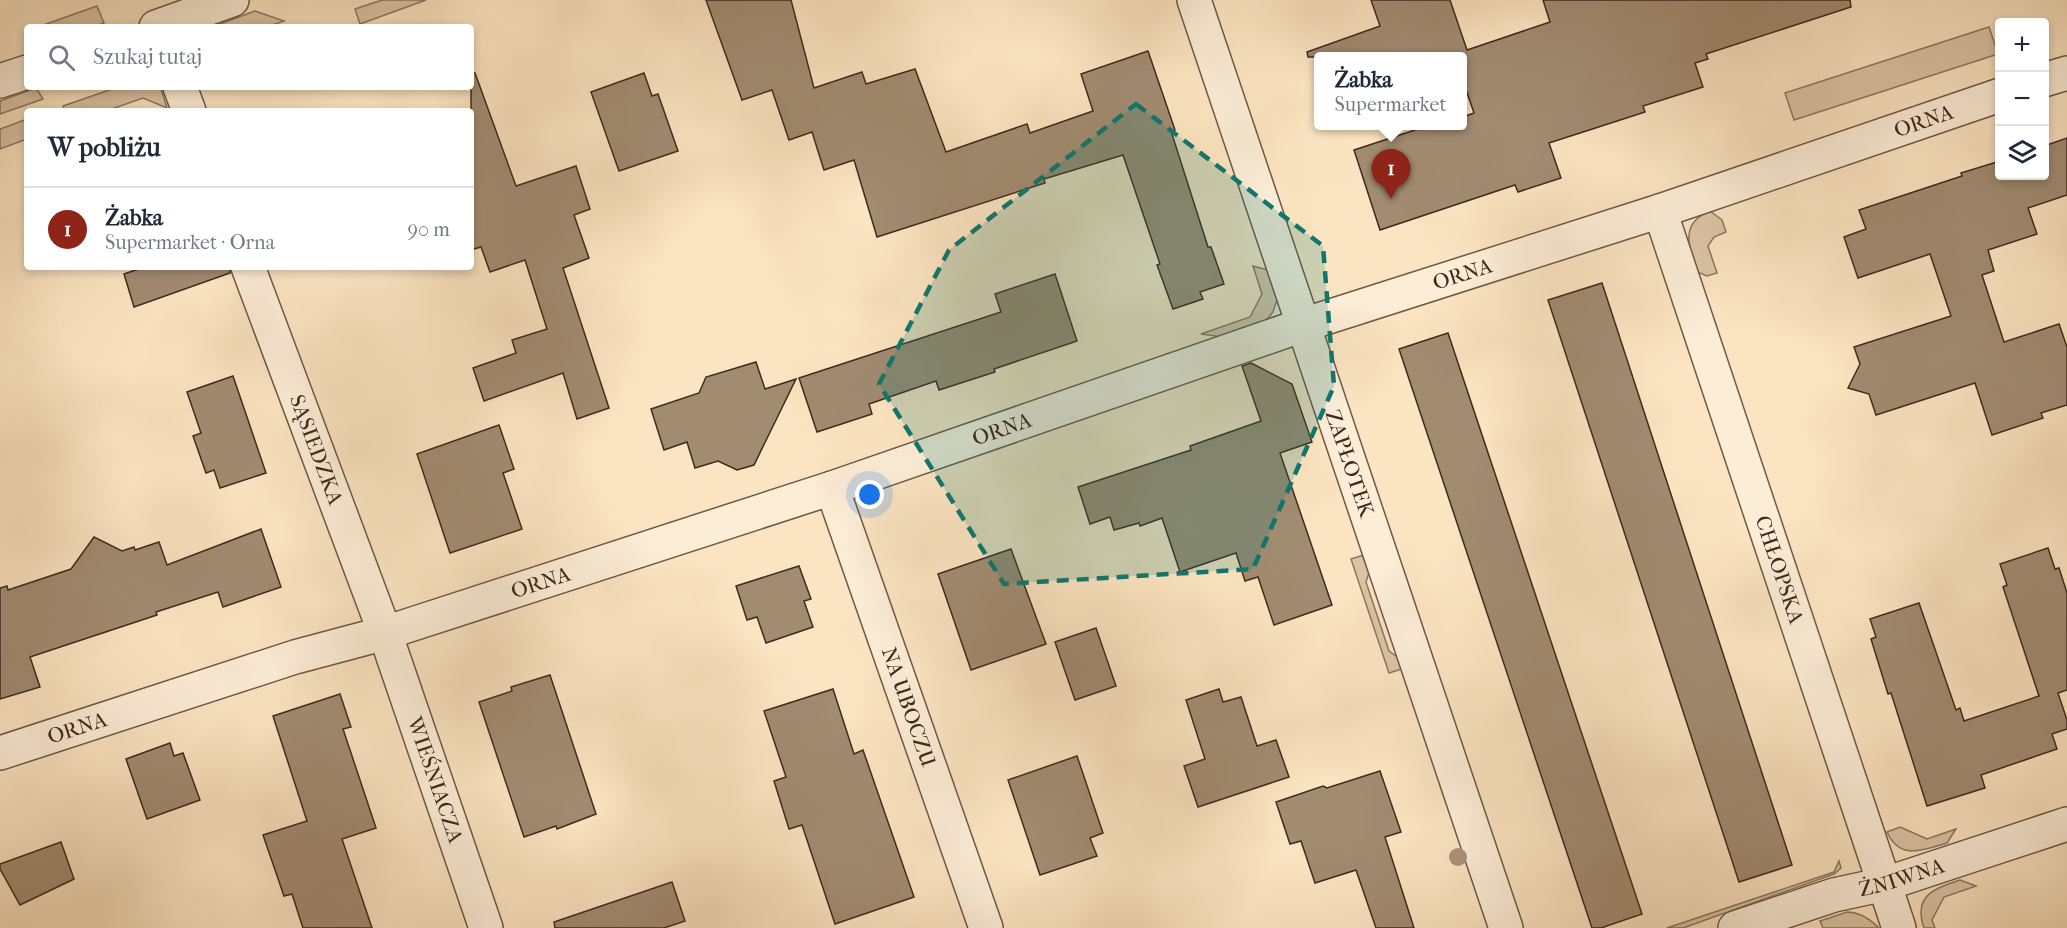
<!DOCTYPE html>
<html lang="pl">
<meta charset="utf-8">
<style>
:root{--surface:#fff;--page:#f6f6f7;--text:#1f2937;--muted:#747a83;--line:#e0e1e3;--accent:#8f2418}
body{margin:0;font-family:"IM FELL French Canon",serif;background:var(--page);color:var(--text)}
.controls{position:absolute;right:18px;top:18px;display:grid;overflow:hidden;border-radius:6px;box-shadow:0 3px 9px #0003}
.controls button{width:54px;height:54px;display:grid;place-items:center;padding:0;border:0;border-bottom:2px solid var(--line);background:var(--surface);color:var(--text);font:30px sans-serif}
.you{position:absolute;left:870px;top:495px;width:21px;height:21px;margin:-15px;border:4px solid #fff;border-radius:50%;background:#1a73e8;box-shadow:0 0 0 9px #1a73e833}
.badge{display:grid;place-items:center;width:39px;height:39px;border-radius:50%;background:var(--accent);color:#fff;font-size:20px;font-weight:700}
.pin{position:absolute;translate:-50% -50px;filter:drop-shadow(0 2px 3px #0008)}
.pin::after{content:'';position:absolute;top:32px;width:21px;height:18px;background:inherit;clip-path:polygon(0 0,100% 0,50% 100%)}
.popup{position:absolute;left:1314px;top:52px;width:153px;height:78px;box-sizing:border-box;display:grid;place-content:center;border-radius:6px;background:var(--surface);filter:drop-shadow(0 2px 4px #0005);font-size:20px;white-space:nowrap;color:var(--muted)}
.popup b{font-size:22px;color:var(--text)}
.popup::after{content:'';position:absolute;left:50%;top:100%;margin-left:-12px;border:12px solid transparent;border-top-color:var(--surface)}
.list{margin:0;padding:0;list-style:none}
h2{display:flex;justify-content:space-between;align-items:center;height:78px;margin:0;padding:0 24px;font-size:26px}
h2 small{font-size:20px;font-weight:400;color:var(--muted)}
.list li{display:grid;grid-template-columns:39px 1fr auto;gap:18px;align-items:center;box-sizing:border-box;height:84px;padding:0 24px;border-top:2px solid var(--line)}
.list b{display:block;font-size:22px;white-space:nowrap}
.list p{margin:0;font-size:20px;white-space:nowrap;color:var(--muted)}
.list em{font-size:20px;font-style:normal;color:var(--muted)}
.icon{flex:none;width:33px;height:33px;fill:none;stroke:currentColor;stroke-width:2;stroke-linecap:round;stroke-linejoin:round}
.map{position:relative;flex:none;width:2067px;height:928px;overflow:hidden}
.search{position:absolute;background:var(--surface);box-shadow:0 3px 9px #0003;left:24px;top:24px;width:450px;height:66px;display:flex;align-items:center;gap:15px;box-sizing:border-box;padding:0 21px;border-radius:6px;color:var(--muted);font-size:22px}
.panel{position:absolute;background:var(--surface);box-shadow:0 3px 9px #0003;left:24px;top:108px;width:450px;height:162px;border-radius:6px}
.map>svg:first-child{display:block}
.green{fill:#dbc4a5;stroke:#8e7760;stroke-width:1.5}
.building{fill:#a18b71;stroke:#402a1b;stroke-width:1.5}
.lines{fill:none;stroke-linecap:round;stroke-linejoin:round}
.minor-casing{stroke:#6f5844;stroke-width:36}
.minor{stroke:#fcedd7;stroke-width:33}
.tree{fill:#aa9379}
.marked{fill:#0f766e;fill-opacity:0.2;stroke:#0f766e;stroke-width:4.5;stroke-dasharray:12 8;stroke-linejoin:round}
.labels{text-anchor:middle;stroke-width:6;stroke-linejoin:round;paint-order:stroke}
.street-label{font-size:21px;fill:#402a1b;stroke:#fcedd7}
</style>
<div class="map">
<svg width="2067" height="928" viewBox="0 0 2067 928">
<rect width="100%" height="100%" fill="#fbe4c1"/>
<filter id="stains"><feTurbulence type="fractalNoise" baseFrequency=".00333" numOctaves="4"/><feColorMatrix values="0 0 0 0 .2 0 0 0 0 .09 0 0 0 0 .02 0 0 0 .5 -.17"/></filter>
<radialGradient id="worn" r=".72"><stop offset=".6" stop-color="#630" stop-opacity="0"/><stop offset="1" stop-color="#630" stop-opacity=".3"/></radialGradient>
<g class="green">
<path d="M382,0H426L360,24L355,9Z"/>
<path d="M97,6L104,23L92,27H38Z"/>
<path d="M255,11L284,21L267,27H212Z"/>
<path d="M1989,27L1998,54L1794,120L1785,93Z"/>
<path d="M118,87H159L161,89L167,108L143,98L106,111H65L63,106Z"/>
<path d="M36,88L43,99L0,114V101Z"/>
<path d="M27,119V139L0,149V129Z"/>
<path d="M1710,211L1722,220L1726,232L1714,237L1708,246L1717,273L1707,276L1697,272C1689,248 1679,223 1710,211Z"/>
<path d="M1253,266L1268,270L1277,300L1273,312L1264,323L1223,337L1201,334L1250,317L1262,294Z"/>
<path d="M1367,554L1371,566L1366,582L1389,651L1403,661L1405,668L1389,673L1351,559Z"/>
<path d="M1900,827L1927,839L1956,829L1947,843C1923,850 1900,861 1887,832Z"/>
<path d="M1839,861L1841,868L1834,874L1683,928H1667L1834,872Z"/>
<path d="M1960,880L1976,886L1944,897L1932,920L1935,928H1924C1913,896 1933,889 1960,880Z"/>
<path d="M1847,912C1860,912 1870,919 1879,928H1823L1820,921Z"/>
</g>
<g class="building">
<path d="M706,0H791L814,88L862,72L866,84L915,69L946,152L1027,124L1030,133L1093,111L1081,74L1148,51L1175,130L1171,131L1208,247H1211L1224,284L1200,292L1203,299L1173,309L1157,265L1160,264L1123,155L1044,179L1045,183L877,237L854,160L824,170L812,132L789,140L772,90L742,100Z"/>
<path d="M1371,0H1450L1467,50L1550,22L1543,0H1850L1851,7L1706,54L1708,59L1695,63L1703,87L1643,106L1645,112L1549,143L1561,178L1518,192L1515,185L1380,230L1354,150L1427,126H1463V117L1474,113L1463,81V57H1308L1307,52L1380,26Z"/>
<path d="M471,73H475L516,186L576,166L590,209L574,215L589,258L563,268L609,408L577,419L563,373L484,401L473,368L516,353L512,340L547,329L525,260L490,272L481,247L471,250Z"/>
<path d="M644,73L652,96L658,94L678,151L619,171L591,92Z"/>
<path d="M2067,138V195L2028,208L2037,234L1988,250L1994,271L1982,275L2004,342L2059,324L2067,347V405L2041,413L2043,418L1992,435L1975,383L1876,415L1869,394L1848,388L1860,364L1854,347L1951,316L1930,254L1858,278L1844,237L1866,229L1859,210L1962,176L1961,173L2000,161V176H2044V146Z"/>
<path d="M144,267H230V273L134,307L124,274Z"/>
<path d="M1055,274L1077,341L994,369L995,372L939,390L936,381L869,404L872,414L817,432L799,378L1001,312L995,294Z"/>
<path d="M1602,283L1792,865L1739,882L1548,300Z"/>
<path d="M1448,333L1642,914L1601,928H1592L1399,349Z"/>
<path d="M756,362L765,389L796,379L754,465L737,470L718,461L695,468L687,442L664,450L651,409L699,393L706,377Z"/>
<path d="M1251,363L1292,384L1312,442L1280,453L1332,605L1274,625L1258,577L1245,581L1236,553L1180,572L1162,518L1140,526L1139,523L1114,530L1110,517L1090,524L1078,487L1191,450L1190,446L1261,421L1242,366Z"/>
<path d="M233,376L266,473L220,488L214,470L206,473L193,436L201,433L187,392Z"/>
<path d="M499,425L514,469L503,473L522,529L450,553L417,454Z"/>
<path d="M261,529L281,587L223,607L218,592L156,612L157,615L30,657L40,687L0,699V588L7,586L8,590L71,569L94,537L122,551L134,547L135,550L159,542L167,565Z"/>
<path d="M2048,548L2055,569L2059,568L2067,593V690L2058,693L2067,720V729L2052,734L2057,749L1981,775L1985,788L1927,806L1891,693L1888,694L1871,639L1876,637L1870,619L1919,603L1956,710L1960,708L1964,721L2039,696L2003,587L2007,585L2000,564Z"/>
<path d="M1011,549L1046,644L971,670L938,574Z"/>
<path d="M799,566L811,599L804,601L813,627L766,643L757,617L747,620L736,586Z"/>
<path d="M1096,628L1116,686L1075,700L1055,642Z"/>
<path d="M550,675L596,814L557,829L556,826L524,837L479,702L512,691L511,687Z"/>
<path d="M833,689L854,754L863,750L914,897L835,924L802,825L789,829L774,781L786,777L764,711Z"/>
<path d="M1219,689L1223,702L1241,697L1257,746L1276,740L1289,777L1198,807L1184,766L1205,759L1186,700Z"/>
<path d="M340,694L351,727L343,729L376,828L342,839L372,928H303L292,894L284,896L263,835L307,821L273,716Z"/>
<path d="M170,743L174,756L183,753L200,800L147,819L126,759Z"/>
<path d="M1077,756L1103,833L1090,838L1097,856L1040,875L1008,780Z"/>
<path d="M1380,771L1401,832L1385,837L1414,928H1376L1356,870L1315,883L1301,841L1290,844L1276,802L1323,786L1327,788Z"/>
<path d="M61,842L74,879L20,905L0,869V864Z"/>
<path d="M672,882L685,921L664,928H555L554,922Z"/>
</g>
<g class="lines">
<g class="minor-casing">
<g id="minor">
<path id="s1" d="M1194,0L1506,928"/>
<path d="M156,27L232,0"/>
<path d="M2044,80L2067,73"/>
<path d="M0,81L27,72"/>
<path d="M180,87L189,111"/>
<path id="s2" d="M1660,211L1899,928"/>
<path id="s3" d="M248,267L385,633L486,928"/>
<path id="s4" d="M832,488L986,928"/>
<path id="s5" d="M0,753L295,657L385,633L832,488L1303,325L1660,211L2000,95"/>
<path id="s6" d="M1735,928L1834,895L1885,884L2067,824"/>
</g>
</g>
<use href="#minor" class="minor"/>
</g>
<circle class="tree" cx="1458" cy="857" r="9"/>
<path class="marked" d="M1136,104L1323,246L1334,386L1253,569L1004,584L879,384L949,250Z"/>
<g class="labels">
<g class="street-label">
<text dy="7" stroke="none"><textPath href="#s5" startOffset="2025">ORNA</textPath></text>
<text dy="7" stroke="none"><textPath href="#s5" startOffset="1539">ORNA</textPath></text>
<text dy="7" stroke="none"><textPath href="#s5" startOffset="1053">ORNA</textPath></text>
<text dy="7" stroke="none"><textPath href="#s3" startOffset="195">SĄSIEDZKA</textPath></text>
<text dy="7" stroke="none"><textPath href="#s1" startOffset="489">ZAPŁOTEK</textPath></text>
<text dy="7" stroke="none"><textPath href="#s2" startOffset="378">CHŁOPSKA</textPath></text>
<text dy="7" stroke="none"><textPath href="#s5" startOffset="567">ORNA</textPath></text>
<text dy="7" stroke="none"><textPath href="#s4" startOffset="232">NA UBOCZU</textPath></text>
<text dy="7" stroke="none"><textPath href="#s5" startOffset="81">ORNA</textPath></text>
<text dy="7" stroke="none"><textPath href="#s3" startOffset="546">WIEŚNIACZA</textPath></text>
<text dy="7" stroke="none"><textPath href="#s6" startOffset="174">ŻNIWNA</textPath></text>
</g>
</g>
<rect width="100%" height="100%" filter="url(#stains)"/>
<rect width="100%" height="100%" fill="url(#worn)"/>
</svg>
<div class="controls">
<button>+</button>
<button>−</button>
<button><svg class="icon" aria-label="layers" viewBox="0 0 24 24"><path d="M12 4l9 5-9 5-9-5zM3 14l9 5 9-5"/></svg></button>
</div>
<div class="you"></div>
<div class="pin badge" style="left:1391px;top:199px">1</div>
<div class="popup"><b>Żabka</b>Supermarket</div>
<div class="search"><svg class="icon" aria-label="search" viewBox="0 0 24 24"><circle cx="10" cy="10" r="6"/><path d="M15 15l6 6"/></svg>Szukaj tutaj</div>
<section class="panel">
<h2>W pobliżu<small></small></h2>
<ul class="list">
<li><span class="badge">1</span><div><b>Żabka</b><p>Supermarket · Orna</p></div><em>90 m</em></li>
</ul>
</section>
</div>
